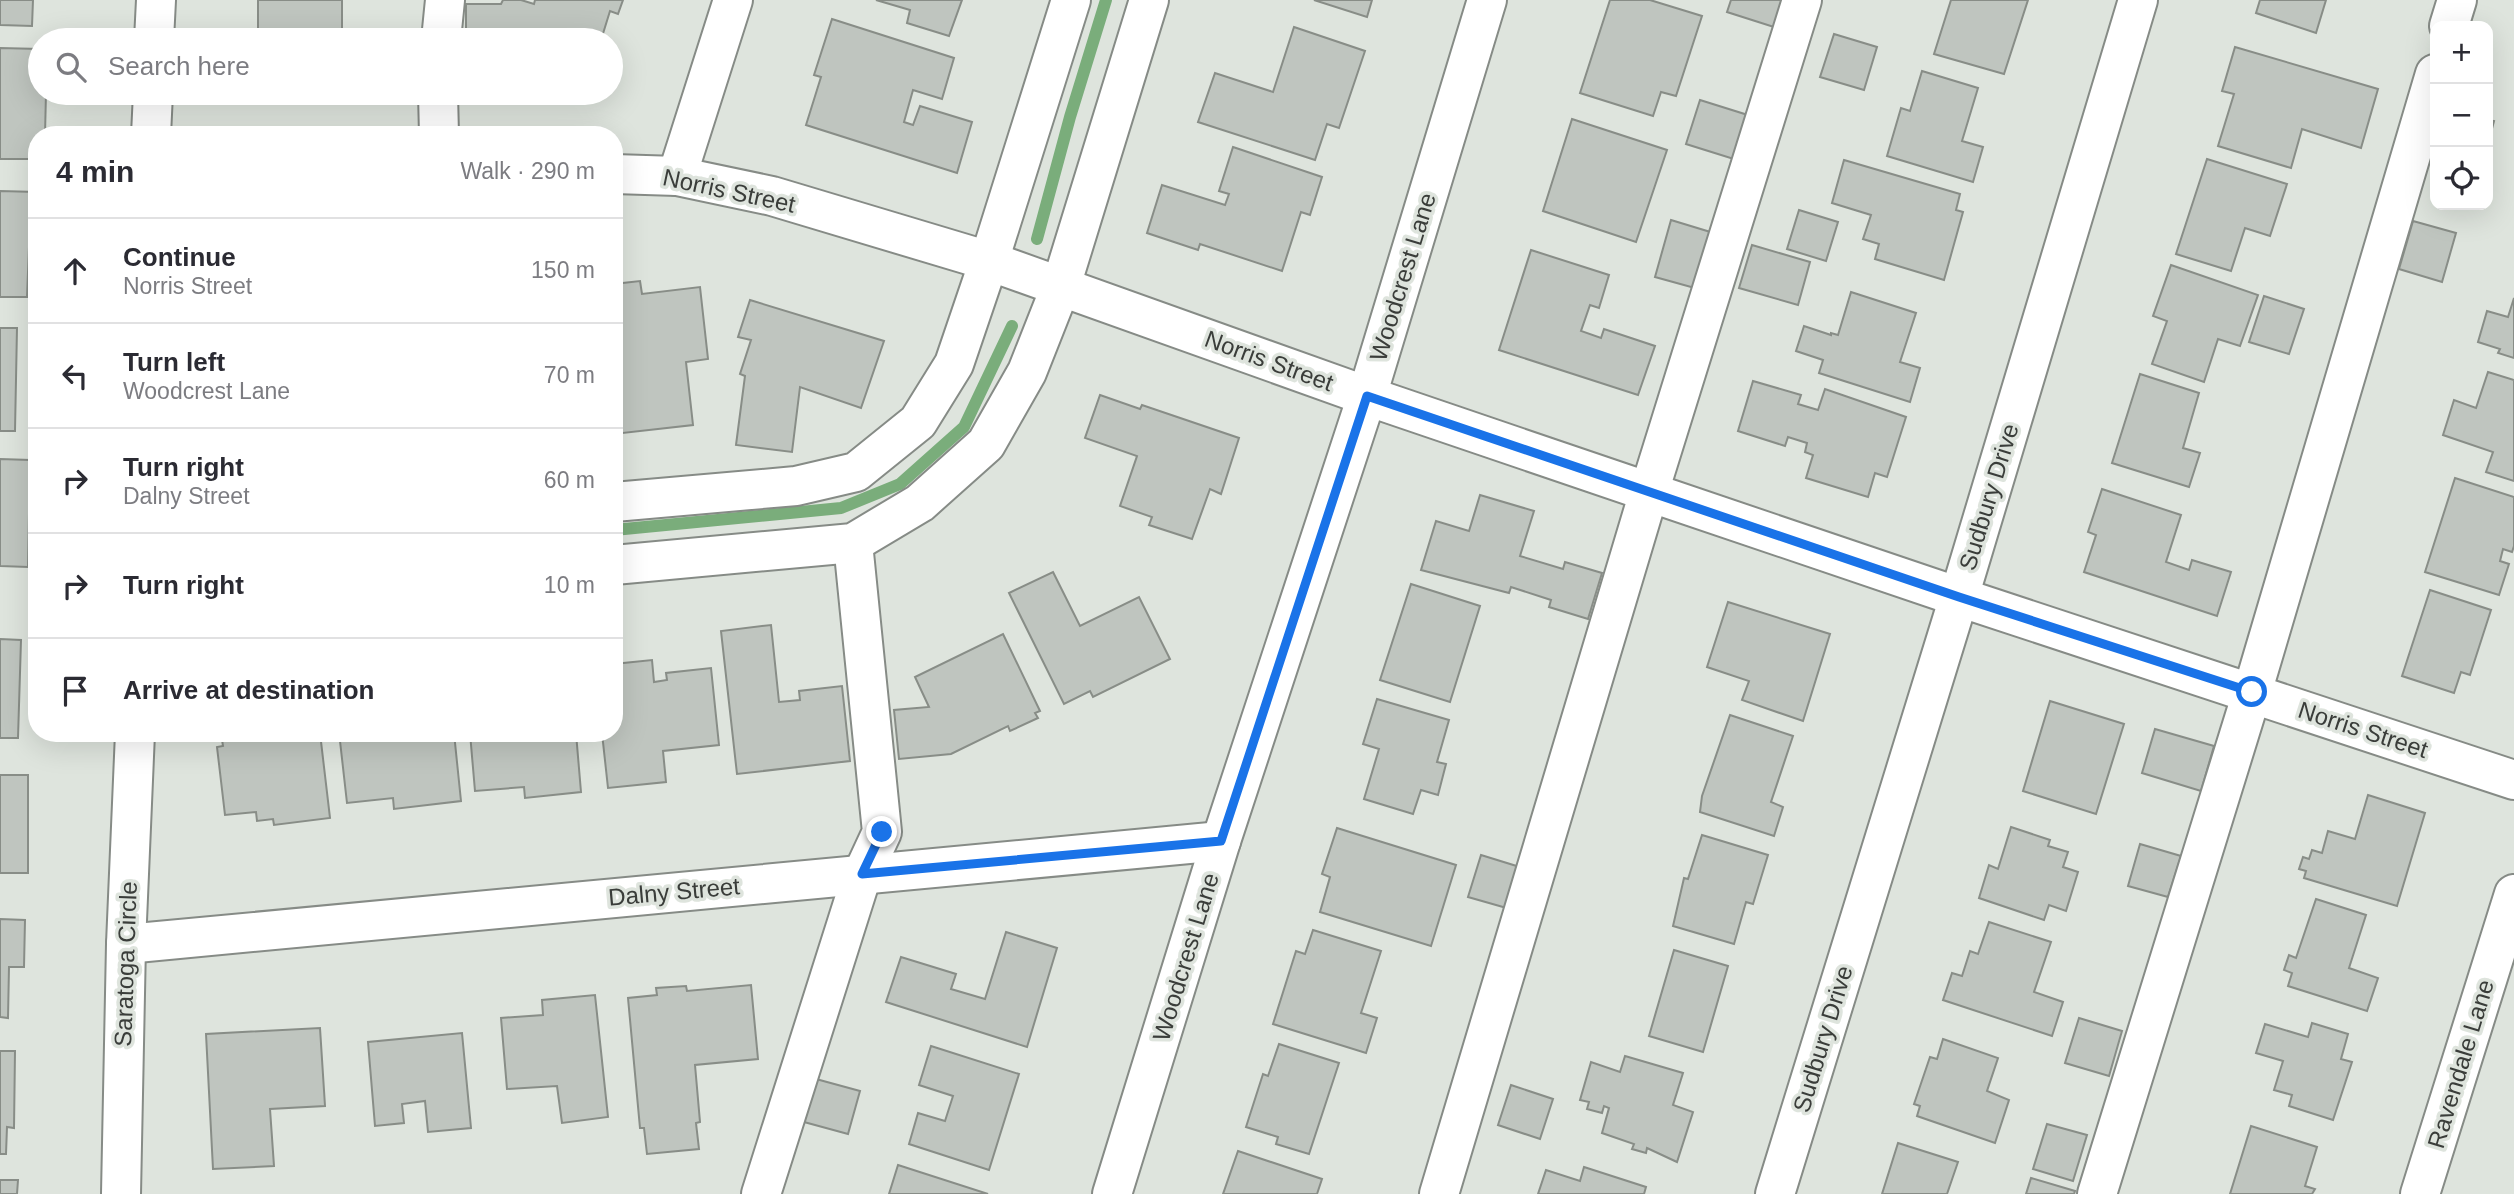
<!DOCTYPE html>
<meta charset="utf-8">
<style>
:root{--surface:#fff;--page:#f7f7f7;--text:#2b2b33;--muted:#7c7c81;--line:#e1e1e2}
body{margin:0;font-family:Arial,sans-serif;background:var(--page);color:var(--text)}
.controls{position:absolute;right:21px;top:21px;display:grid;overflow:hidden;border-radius:14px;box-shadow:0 7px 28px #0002}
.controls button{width:63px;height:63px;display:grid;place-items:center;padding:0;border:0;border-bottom:2px solid var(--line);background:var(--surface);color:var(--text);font:35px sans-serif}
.stop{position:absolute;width:21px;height:21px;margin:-16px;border:5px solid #1a73e8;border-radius:50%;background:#fff}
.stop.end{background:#1a73e8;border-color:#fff;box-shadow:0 2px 7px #0008}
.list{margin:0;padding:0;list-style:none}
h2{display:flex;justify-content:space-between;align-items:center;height:91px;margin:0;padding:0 28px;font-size:30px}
h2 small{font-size:23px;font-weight:400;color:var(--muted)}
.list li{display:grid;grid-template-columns:46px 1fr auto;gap:21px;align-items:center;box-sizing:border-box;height:105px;padding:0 28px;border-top:2px solid var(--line)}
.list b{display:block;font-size:26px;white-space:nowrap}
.list p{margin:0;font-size:23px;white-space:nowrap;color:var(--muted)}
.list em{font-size:23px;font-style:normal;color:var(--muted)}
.icon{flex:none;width:38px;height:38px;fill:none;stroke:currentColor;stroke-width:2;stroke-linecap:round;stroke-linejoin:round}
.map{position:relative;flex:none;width:2514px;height:1194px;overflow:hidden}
.search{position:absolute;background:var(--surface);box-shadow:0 7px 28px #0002;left:28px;top:28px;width:595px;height:77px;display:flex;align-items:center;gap:18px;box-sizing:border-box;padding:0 24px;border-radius:38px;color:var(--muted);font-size:26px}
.panel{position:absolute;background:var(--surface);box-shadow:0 7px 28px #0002;left:28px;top:126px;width:595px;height:616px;border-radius:28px}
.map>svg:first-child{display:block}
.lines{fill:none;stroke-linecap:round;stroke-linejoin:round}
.stream{stroke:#7aad7b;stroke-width:12}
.building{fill:#bfc5bf;stroke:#888d87;stroke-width:2}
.minor-casing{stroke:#868b86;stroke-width:42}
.minor{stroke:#fff;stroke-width:38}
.route{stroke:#1a73e8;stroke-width:9}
.labels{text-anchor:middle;stroke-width:7;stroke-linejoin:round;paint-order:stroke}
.street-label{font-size:24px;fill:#3a3d3a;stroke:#dee4dd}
</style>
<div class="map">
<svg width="2514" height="1194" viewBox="0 0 2514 1194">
<rect width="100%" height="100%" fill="#dee4dd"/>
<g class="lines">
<g class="stream">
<path d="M1037,239L1070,117L1106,0"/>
<path d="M614,530L841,508L900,484L964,427L1012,326"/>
</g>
</g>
<g class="building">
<path d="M0,0H33L32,26L0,25Z"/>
<path d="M258,0H342V40H275V36L258,35Z"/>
<path d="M503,0H521L534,4L535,0H623L618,14L610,11L601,40H466V4H501Z"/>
<path d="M876,0H962L949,36L907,23L910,10Z"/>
<path d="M1314,0H1372L1367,17Z"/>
<path d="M1610,0H1650L1702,16L1676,96L1661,92L1653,116L1580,93Z"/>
<path d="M1731,0H1785L1777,28L1727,12Z"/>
<path d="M1951,0H2028L2004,74L1934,54Z"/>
<path d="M2260,0H2326L2316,33L2256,13Z"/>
<path d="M832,19L954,58L942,99L913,90L904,122L913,125L920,106L972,122L957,173L806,125L821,77L814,75Z"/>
<path d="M1294,27L1365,51L1339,128L1327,124L1315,160L1198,122L1215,73L1273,92Z"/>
<path d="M1834,34L1877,47L1864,90L1820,77Z"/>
<path d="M2235,47L2378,89L2361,148L2302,129L2291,168L2218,146L2234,94L2222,91Z"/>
<path d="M0,48L40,49V93H46L45,135H37V159H0Z"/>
<path d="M1922,71L1978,88L1962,141L1983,147L1973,182L1887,156L1901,108L1910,111Z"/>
<path d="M274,93H313V104L274,103Z"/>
<path d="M1700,100L1751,116L1737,160L1686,144Z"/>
<path d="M1572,119L1667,150L1636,242L1543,211Z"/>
<path d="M2488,120L2494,121L2488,144Z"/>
<path d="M1233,147L1322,177L1310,215L1301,212L1282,271L1200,244L1198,250L1147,233L1162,185L1225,205L1229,194L1219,191Z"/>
<path d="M2207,159L2287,184L2270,236L2245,228L2231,271L2176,254Z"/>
<path d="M1844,160L1960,194L1956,210L1963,212L1944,280L1875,259L1879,244L1863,239L1871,215L1832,203Z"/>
<path d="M0,191L37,192V238H34L33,247H29L27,297H0Z"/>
<path d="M1799,210L1838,222L1826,261L1787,249Z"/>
<path d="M1671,220L1717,234L1702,290L1655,277Z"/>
<path d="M2413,221L2456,233L2442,282L2399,269Z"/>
<path d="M1752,245L1810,262L1798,305L1739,288Z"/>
<path d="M1531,250L1609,275L1599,308L1590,305L1581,331L1601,338L1604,329L1655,346L1638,395L1499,350Z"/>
<path d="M2171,265L2258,295L2240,346L2218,339L2204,382L2152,364L2167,321L2153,316Z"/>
<path d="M640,281L642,294L700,287L708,359L686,362L693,425L614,434V284Z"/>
<path d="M1851,292L1916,313L1900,362L1920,368L1910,402L1819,373L1823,360L1796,351L1804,326L1831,335V333L1838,335Z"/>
<path d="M2264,296L2304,309L2289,354L2249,342Z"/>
<path d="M2514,298V358L2498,353L2500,349L2478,342L2487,311L2508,317Z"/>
<path d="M750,300L884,341L861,408L800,387L792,452L736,445L745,376L740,374L751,340L738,337Z"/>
<path d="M0,328H17L15,431H0Z"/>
<path d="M2488,372L2514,380V481L2486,472L2493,452L2443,435L2454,400L2476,408Z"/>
<path d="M2140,374L2199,393L2183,448L2200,453L2189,487L2112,463Z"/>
<path d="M1753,381L1801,395L1798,404L1818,410L1825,389L1906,417L1887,477L1875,473L1868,497L1806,478L1813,455L1805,452L1807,443L1788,437L1785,446L1738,431Z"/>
<path d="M1100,395L1140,409L1142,405L1239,438L1221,494L1210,489L1192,539L1149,525L1152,517L1120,506L1137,456L1085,438Z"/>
<path d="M0,459L30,460L28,567L0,566Z"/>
<path d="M2455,478L2514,497V546L2512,552L2503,549L2500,561L2509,564L2499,595L2425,572Z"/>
<path d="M2102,489L2181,515L2166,562L2189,570L2192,560L2231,572L2217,616L2084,572L2096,535L2088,532Z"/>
<path d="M1480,495L1534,511L1520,556L1563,569L1565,562L1602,573L1588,619L1549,607L1551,600L1511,587L1509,593L1421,570L1436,521L1469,531Z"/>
<path d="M1053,572L1080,626L1139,597L1170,659L1093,697L1090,691L1064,704L1009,593Z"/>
<path d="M1411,584L1480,606L1450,702L1380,680Z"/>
<path d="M2430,590L2491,610L2470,675L2461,672L2454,693L2402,676Z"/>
<path d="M1728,602L1830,634L1803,721L1742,700L1749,681L1707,667Z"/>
<path d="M771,625L779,702L800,700L799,691L842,686L850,761L737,774L721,631Z"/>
<path d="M1003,634L1040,711L1035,713L1038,718L1010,731L1008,726L951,754L899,759L894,710L929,707L915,677Z"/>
<path d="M0,639L21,640L18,738H0Z"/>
<path d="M652,660L654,682L667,680L666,673L711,668L719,745L663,751L666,782L608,788L602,733H614V664Z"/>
<path d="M1377,699L1449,720L1437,762L1446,764L1438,795L1421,790L1413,814L1364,799L1379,749L1363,744Z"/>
<path d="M2050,701L2124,724L2096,814L2023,791Z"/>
<path d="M1730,715L1793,736L1771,802L1783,807L1774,836L1700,812L1702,796Z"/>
<path d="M2155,729L2214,746L2201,791L2142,773Z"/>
<path d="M221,733H320L330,818L274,825L273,819L257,821L256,812L225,815L217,747L223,746Z"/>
<path d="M418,733H454L461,801L394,809L393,798L347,803L340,741Z"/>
<path d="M470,733H576L581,792L525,798L524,787L475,791Z"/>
<rect x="0" y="775" width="28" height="98"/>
<path d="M2368,795L2425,813L2397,906L2304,878L2306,871L2299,869L2303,857L2309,859L2312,850L2322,853L2328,831L2355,839Z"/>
<path d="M2011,827L2050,840L2048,846L2068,852L2063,867L2078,872L2066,911L2049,905L2044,920L1979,898L1989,865L1998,869Z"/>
<path d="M1337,828L1456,865L1431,946L1320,912L1330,877L1322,874Z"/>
<path d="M1702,835L1768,855L1753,904L1746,902L1734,944L1673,926L1684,878L1688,879Z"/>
<path d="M2140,844L2181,856L2168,897L2128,886Z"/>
<path d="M1481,855L1523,868L1510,909L1468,897Z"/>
<path d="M2316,899L2366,915L2349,968L2378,978L2367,1011L2288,986L2292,973L2284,970L2289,955L2296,958Z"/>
<path d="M0,919L25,920L24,967H9L8,1018L0,1017Z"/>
<path d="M1989,922L2051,942L2034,992L2063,1002L2052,1036L1943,1000L1952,973L1962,976L1970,951L1978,954Z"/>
<path d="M1313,930L1381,951L1361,1013L1377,1018L1366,1053L1273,1024L1296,951L1305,954Z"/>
<path d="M1006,932L1057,948L1027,1047L886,1002L901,957L956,974L951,989L985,999Z"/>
<path d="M1674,950L1728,966L1703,1052L1649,1036Z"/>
<path d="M751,985L758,1059L695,1065L700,1122L696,1123L699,1149L647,1154L644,1128H640L628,998L657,995L656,988L686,986L687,991Z"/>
<path d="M595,995L608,1117L562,1123L557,1086L507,1089L501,1018L543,1015L542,1000Z"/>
<path d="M2079,1018L2122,1031L2109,1076L2065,1063Z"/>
<path d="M2312,1023L2348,1034L2341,1059L2352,1062L2333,1120L2289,1106L2292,1095L2274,1090L2283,1061L2256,1053L2265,1024L2308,1037Z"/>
<path d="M320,1028L325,1106L270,1109L274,1166L213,1169L206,1034Z"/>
<path d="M462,1033L471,1128L428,1132L425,1101L402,1104L404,1123L375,1126L368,1042Z"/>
<path d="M1943,1039L1998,1058L1987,1091L2009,1100L1995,1143L1917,1116L1920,1106L1914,1104L1930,1057L1937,1059Z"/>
<path d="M1279,1044L1339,1063L1309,1154L1276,1144L1278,1137L1246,1127L1263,1074L1268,1076Z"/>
<path d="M931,1046L1019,1074L989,1170L909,1144L918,1113L945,1121L953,1096L919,1085Z"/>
<path d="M0,1051H15L14,1128L7,1127L6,1154H0Z"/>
<path d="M1625,1056L1683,1073L1673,1105L1693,1112L1677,1162L1647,1148L1646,1153L1632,1149L1634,1144L1602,1133L1609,1108L1604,1106L1602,1113L1587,1109L1589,1102L1580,1100L1591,1062L1620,1072Z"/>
<path d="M816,1079L860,1091L848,1134L804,1122Z"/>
<path d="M1511,1085L1553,1099L1540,1139L1498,1125Z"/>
<path d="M2047,1124L2087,1135L2073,1181L2033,1169Z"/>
<path d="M2251,1126L2317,1147L2305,1186L2315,1189L2312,1194H2230Z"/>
<path d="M1898,1143L1958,1162L1947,1194H1882Z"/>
<path d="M1238,1151L1322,1179L1317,1194H1223Z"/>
<path d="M898,1165L988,1194H889Z"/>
<path d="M1584,1167L1646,1187L1644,1194H1538L1546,1170L1580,1181Z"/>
<path d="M2031,1178L2075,1191L2074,1194H2026Z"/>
<path d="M0,1180H18L17,1194H0Z"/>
</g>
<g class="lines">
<g class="minor-casing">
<g id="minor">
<path d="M2449,26L2457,0"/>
<path d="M154,40L156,0"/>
<path d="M441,40L445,0"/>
<path d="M438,93L439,135"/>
<path d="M151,135L153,93"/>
<path d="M614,174L677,176L772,196L989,261L1367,396L1649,492L1959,597L2514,780"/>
<path d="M677,176L733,0"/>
<path d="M614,502L796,486L856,472L918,422L954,364L989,261L1071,0"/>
<path d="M614,565L853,543L920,503L986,444L1027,372L1061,286L1149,0"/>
<path d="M126,944L1221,841"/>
<path d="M121,1194L126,944L135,733"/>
<path d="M761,1194L862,875L882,832L853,543"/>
<path d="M1112,1194L1221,841L1367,396L1487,0"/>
<path d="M1439,1194L1649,492L1802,0"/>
<path d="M1775,1194L1959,597L2138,0"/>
<path d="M2097,1194L2252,693L2435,74"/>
<path d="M2420,1194L2514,894"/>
</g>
</g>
<use href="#minor" class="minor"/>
</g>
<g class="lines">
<path class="route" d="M882,832L862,874L1221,841L1367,396L1959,597L2252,692"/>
</g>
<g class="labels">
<g class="street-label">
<text transform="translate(729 191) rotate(12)" y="8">Norris Street</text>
<text transform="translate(1403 277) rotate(-73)" y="8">Woodcrest Lane</text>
<text transform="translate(1269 361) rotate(20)" y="8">Norris Street</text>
<text transform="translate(1989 497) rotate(-73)" y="8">Sudbury Drive</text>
<text transform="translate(2363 730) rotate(18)" y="8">Norris Street</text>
<text transform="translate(674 892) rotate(-5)" y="8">Dalny Street</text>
<text transform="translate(1186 957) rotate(-73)" y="8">Woodcrest Lane</text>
<text transform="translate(126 964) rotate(-88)" y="8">Saratoga Circle</text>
<text transform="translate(1823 1039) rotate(-73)" y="8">Sudbury Drive</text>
<text transform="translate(2461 1064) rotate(-73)" y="8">Ravendale Lane</text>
</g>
</g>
</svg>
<div class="controls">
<button>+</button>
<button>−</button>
<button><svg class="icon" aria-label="locate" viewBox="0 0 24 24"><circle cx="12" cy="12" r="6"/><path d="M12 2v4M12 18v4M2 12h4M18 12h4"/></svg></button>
</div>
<div class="stop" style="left:2252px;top:692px"></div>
<div class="stop end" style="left:882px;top:832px"></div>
<div class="search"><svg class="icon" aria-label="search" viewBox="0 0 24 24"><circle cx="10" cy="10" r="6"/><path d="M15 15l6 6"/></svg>Search here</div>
<section class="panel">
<h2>4 min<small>Walk · 290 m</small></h2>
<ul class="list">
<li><svg class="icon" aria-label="ahead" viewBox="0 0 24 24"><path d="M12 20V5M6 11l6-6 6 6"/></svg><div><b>Continue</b><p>Norris Street</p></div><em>150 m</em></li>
<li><svg class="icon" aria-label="left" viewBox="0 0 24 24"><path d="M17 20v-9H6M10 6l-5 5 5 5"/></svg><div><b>Turn left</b><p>Woodcrest Lane</p></div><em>70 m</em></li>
<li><svg class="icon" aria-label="right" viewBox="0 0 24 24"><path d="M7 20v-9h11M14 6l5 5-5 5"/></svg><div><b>Turn right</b><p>Dalny Street</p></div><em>60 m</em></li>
<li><svg class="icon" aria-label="right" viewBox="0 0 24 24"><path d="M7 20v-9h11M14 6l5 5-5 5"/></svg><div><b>Turn right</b></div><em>10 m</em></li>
<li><svg class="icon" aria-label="arrive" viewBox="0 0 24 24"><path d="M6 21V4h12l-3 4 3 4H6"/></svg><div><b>Arrive at destination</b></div></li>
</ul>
</section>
</div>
